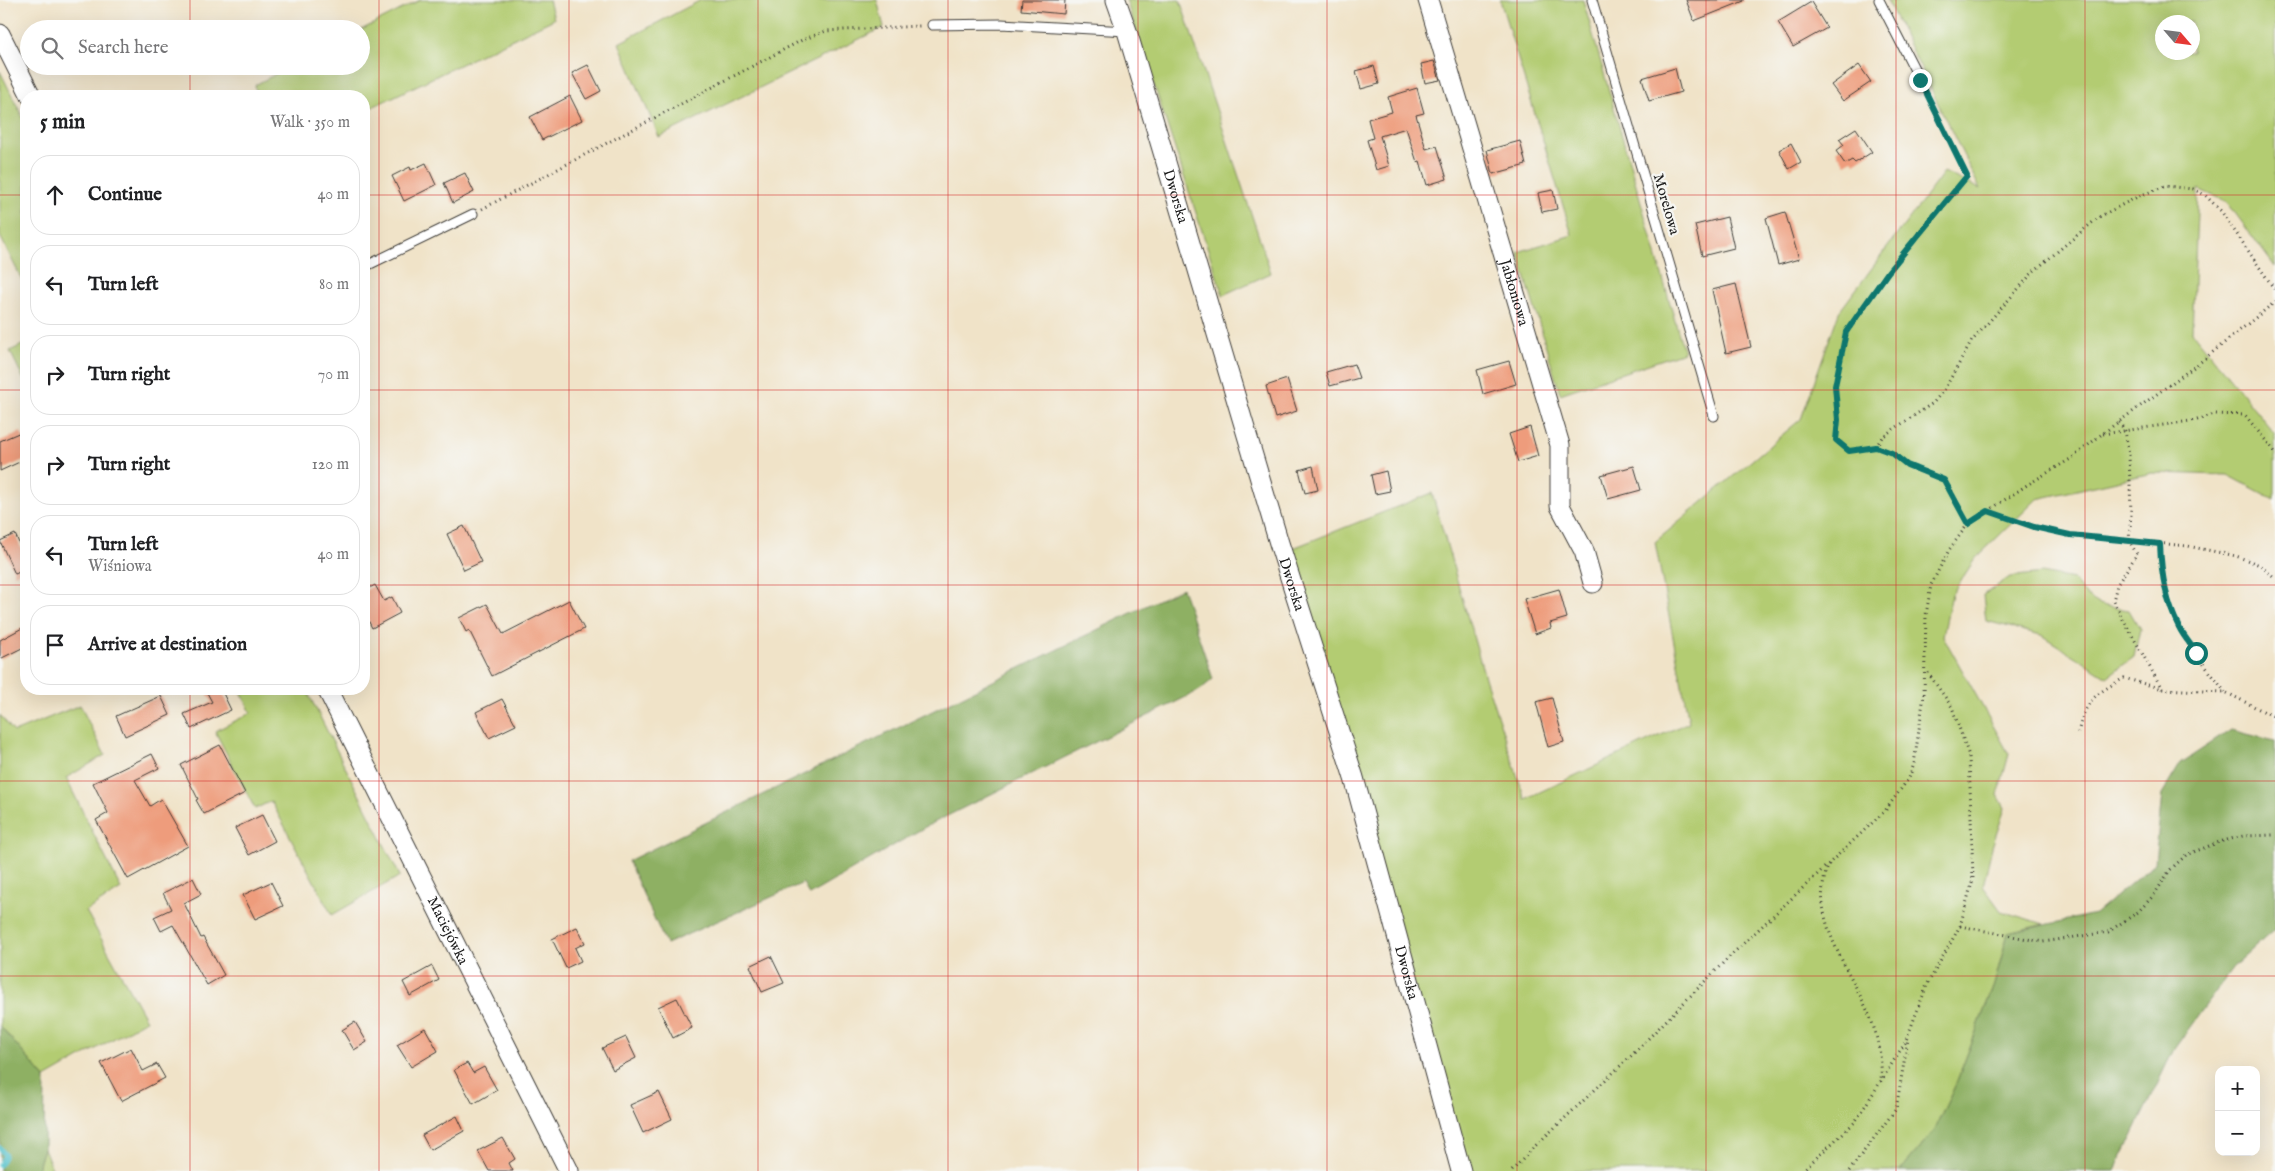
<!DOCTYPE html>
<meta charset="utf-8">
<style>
:root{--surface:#fff;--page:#f2f2f2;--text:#202124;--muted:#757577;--line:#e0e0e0}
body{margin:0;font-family:"IM FELL English",serif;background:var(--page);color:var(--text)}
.controls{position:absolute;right:15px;bottom:15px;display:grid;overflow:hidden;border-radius:10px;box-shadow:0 5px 20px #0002}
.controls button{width:45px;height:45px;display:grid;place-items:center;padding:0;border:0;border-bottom:1px solid var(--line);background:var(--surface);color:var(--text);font:25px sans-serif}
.compass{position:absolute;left:2155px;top:15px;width:45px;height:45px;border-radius:50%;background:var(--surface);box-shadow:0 5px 20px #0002;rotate:118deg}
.stop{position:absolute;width:15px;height:15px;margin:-11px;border:4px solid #0f766e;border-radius:50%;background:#fff}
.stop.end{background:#0f766e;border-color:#fff;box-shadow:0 1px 5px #0008}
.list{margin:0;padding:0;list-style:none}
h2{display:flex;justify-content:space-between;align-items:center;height:65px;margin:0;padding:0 20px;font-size:21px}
h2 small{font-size:16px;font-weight:400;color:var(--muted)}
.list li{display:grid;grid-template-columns:32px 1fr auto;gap:15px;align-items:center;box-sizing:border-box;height:80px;margin:0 10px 10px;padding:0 10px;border:1px solid var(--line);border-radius:20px}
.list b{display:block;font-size:19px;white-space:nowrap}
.list p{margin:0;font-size:16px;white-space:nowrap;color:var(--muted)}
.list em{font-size:16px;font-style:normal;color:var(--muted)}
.icon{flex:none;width:28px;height:28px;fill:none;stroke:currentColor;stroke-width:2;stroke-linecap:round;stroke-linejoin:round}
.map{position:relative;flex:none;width:2275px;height:1171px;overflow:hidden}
.search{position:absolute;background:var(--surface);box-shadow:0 5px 20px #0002;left:20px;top:20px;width:350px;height:55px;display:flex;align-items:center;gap:12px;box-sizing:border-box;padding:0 18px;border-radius:28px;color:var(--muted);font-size:19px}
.panel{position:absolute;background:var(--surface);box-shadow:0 5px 20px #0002;left:20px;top:90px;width:350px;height:605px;border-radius:20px}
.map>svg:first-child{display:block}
.green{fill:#b3cc72;stroke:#687447;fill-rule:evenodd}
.forest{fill:#8eb064;stroke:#556640}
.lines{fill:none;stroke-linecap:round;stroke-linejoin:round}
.stream{stroke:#56c3ce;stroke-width:5}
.building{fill:#ee9c7c}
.service-casing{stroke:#3c3a36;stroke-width:11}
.minor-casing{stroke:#3c3a36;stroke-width:21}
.path{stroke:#3c3a36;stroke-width:3;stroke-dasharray:1 4;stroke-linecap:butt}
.service{stroke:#fff;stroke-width:9}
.minor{stroke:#fff;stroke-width:19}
.route{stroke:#0f766e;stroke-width:6}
.grid{fill:none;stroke:#d62828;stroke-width:1;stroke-opacity:0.55}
.labels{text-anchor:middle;stroke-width:4.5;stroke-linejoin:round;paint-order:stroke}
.street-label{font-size:15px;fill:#1c1c1c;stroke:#f6f6f2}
</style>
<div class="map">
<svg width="2275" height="1171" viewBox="0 0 2275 1171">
<rect width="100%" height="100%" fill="#f6f6f2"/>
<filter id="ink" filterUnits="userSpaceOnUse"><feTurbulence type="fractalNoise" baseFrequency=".02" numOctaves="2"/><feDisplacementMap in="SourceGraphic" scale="10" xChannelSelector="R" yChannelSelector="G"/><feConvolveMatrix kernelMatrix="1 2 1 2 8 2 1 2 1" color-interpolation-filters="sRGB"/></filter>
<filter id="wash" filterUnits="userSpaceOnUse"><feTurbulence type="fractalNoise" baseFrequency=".0096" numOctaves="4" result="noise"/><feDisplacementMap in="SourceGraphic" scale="20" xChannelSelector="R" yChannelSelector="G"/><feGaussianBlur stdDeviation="1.12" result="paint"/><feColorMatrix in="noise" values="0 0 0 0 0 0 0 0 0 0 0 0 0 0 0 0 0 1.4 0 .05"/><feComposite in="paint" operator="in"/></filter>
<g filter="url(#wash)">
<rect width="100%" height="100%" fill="#f0e3c8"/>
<g class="green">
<path d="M420,0H549L554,19L364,111V96H257L255,85L291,66H361V30Z"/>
<path d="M701,0H877L884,27L659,137L619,43Z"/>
<path d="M1126,0H1180L1271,273L1223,295Z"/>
<path d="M1500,0H1583L1684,352L1560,394L1518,252L1572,235Z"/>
<path d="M1887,0H2275V267L2227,202L2198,189L2192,332L2275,434V500L2228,475L2152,473L2037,499L1975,559L1952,594L1943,636L2009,754L1998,795L2005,808L1992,847L1983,886L2001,911L2044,924L2008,933L1994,985L1955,1086L1934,1131L1900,1171H1467L1288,550L1432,493L1486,681L1525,799L1689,722L1655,542L1801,419L1839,312L1944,172L1980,189ZM2162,22H2192V52H2162Z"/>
<path d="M0,71L26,124V288L0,236Z"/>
<path d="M26,343V384L10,351Z"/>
<path d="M2042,573L2073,579C2092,604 2098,606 2129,610L2140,629L2134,657L2107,677L2041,635L1986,621L1983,595L2010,577Z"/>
<path d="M240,689H306L400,876L332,915L271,801L255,809L215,731L251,713Z"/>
<path d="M80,705L105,755L66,778L121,889L86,911L146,1020L45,1078L0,1026V715L14,732Z"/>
<path d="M44,1148L53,1171H37Z"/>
</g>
<g class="forest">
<path d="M1182,588L1213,679L1200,690L925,827L809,895L803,883L666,944L628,861Z"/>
<path d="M2231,730L2275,741V929L2235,965L2174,1049L2115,1171H1900L1934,1131L1955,1086L1994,985L2008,933L2095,914L2155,863L2162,794L2181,763Z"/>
<path d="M0,1026L45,1078L44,1148L37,1171H0Z"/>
</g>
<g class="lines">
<path class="stream" d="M0,1148L5,1155L0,1165"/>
</g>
<g id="blocks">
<g class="building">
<path d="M1022,0H1065L1064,14L1021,10Z"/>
<path d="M1686,0H1744V1L1694,21Z"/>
<path d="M1811,2L1827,28L1793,47L1778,22Z"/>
<path d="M1434,61L1440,80L1425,83L1421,64Z"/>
<path d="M588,65L601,91L586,99L572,73Z"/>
<path d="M1859,65L1871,82L1843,101L1831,85Z"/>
<path d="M1374,66L1379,84L1361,89L1356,71Z"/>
<path d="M1675,68L1681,92L1649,101L1642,78Z"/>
<path d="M1417,88L1424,113L1416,115L1426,149L1437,146L1447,179L1427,185L1420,161L1417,162L1406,128L1380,136L1389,166L1376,170L1367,140L1373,138L1368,119L1392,112L1388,97Z"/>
<path d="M570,96L582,120L542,140L530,117Z"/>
<path d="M1856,128L1872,152L1855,163L1852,160L1845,164L1836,151L1844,145L1839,139Z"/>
<path d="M1520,141L1526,165L1493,174L1487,150Z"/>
<path d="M1791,143L1801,162L1789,169L1779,150Z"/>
<path d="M426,163L436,185L404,201L392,176L410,167L411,170Z"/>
<path d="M465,173L474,192L453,203L444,183Z"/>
<path d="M1553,190L1557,209L1542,212L1538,193Z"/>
<path d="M1785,212L1799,259L1778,265L1766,218Z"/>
<path d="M1727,217L1734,248L1702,256L1695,225Z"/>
<path d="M1736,284L1751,347L1726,353L1712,290Z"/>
<path d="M1509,361L1516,384L1483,394L1477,370Z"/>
<path d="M1354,364L1359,378L1330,386L1326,372Z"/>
<path d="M1287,379L1297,411L1275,418L1266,386Z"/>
<path d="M1530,427L1538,456L1518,462L1509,434Z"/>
<path d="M21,432L26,443V459L0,471V441Z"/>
<path d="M1313,466L1318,490L1305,493L1299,470Z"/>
<path d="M1634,466L1641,490L1608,499L1601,475Z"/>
<path d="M1386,471L1390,491L1375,494L1371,475Z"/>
<path d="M464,526L481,562L464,570L447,534Z"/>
<path d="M15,534L26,559V569L15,574L0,541Z"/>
<path d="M375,585L384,601L392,597L400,613L372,628L364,612V591Z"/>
<path d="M1559,589L1567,618L1550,623L1551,628L1535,634L1524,599Z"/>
<path d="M569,600L584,629L492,676L469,630L466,632L459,618L487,604L503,634Z"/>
<path d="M26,626V646L0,659V640Z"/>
<path d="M205,689H221L231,710L191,729L184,714L212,702Z"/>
<path d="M161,696L170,715L125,736L116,716Z"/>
<path d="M1552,698L1564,742L1548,747L1536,702Z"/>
<path d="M502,699L516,725L489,738L476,712Z"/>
<path d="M220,745L245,793L204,814L196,800L198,799L181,765Z"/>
<path d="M152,754L159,768L135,780L150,806L161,799L188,846L128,879L96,820L108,813L93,783Z"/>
<path d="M262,815L275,841L249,855L235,828Z"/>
<path d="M193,878L201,894L184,903L201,938L203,937L224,975L207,985L173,925L161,931L154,917L171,909L163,893Z"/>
<path d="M271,882L283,906L255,919L243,895Z"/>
<path d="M577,927L585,943L575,948L581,961L566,968L552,939Z"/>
<path d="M771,956L784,983L762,992L750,966Z"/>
<path d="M432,966L439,980L410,996L403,982Z"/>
<path d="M677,998L692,1028L673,1038L658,1007Z"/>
<path d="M355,1022L367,1042L354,1050L342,1030Z"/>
<path d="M425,1028L438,1051L411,1067L397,1045Z"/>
<path d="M626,1037L636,1058L613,1070L602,1048Z"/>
<path d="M131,1048L143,1071L157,1064L165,1078L121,1101L101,1063Z"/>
<path d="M467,1063L473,1073L484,1067L497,1090L473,1104L454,1070Z"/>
<path d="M659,1092L672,1119L643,1133L630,1105Z"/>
<path d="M457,1116L464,1131L430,1150L422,1135Z"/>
<path d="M503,1138L515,1159L509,1163L513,1171H489L478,1151Z"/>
</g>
</g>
</g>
<g filter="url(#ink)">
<use href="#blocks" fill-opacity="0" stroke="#3c3a36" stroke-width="1"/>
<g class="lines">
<g class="service-casing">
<g id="service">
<path d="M1592,0L1714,416"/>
<path d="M1879,0L1920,80"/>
<path d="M932,25L1001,24L1127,31"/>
<path d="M364,267L473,214"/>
</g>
</g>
<g class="minor-casing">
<g id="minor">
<path id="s1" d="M1116,0L1127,31L1279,543L1354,778L1461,1171"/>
<path id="s2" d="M1428,0L1560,445V506L1584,551L1593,583"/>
<path d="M0,34L31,96"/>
<path id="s3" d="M327,689L569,1171"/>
</g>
</g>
<g class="path">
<path d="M1925,91L1967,176L1888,272L1847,332L1835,386L1838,420L1836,440L1849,451L1876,447L1892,453L1907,465L1945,480L1968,524"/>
<path d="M482,209L802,40L826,31L920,26"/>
<path d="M2119,422L2125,431L2129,454L2131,514L2129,541L2137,554L2117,585L2113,601L2162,689"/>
<path d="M2103,434L2197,420L2214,414L2245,415L2275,452"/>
<path d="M1876,447L1882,437L1933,403L1944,390L1972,341L2034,271L2099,217L2139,196L2166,186L2193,189L2205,195L2221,211L2275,290"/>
<path d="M1988,511L2034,527L2070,535L2188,546L2236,556L2260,565L2275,579"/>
<path d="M2160,544C2161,572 2166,601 2178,626C2190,649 2210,671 2225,692"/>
<path d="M2078,733C2086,698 2095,695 2124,678L2162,689L2225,692L2275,717"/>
<path d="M1829,864C1803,923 1862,980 1876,1035C1880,1050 1882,1065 1881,1080"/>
<path d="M1960,926L2043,942L2108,932L2138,912L2154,895L2170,870L2186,855L2219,842L2243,836L2275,835"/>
<path d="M1512,1171L1533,1148L1631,1056L1729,957L1885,811L1909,778L1914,764L1924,695L1926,615L1931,585L1949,550L1968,524L2027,485L2072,458L2102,434L2198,364L2275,302"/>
<path d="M1802,1171L1855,1122L1905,1043L1927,985L1960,926L1973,879L1969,756L1952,707L1926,670"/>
<path d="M1849,1171L1896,1109L1908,1039"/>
</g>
<use href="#service" class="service"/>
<use href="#minor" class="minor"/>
</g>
</g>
<g class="lines" filter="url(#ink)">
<path class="route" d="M1920,80L1967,176L1888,272L1846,332L1835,386L1838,420L1836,440L1849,451L1876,447L1892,453L1907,465L1944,480L1968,524L1988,511L2034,527L2070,535L2160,544C2161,572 2166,602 2179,627C2183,636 2191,644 2196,653"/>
</g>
<path class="grid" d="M190,0V29M379,0V1171M569,0V1171M758,0V1171M948,0V1171M1138,0V1171M1327,0V1171M1517,0V1171M1706,0V1171M1896,0V1171M2085,0V1171M190,66V96M0,195H26M364,195H2275M0,390H26M364,390H2275M0,585H26M364,585H2275M190,689V1171M0,781H2275M0,976H2275"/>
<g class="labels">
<g class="street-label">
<text dy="5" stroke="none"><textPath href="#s1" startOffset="205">Dworska</textPath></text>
<text transform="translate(1667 204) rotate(74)" y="5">Morelowa</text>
<text dy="5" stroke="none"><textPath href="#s2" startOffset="305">Jabłoniowa</textPath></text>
<text dy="5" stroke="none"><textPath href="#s1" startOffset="610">Dworska</textPath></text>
<text dy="5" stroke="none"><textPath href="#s3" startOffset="270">Maciejówka</textPath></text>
<text dy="5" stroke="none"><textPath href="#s1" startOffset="1015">Dworska</textPath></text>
</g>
</g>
</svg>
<div class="controls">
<button>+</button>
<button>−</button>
</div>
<svg class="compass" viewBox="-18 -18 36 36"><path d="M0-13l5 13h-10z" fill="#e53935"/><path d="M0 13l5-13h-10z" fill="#757577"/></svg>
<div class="stop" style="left:2196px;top:653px"></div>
<div class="stop end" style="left:1920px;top:80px"></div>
<div class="search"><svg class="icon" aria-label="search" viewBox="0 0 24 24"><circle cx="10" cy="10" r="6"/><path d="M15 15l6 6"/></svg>Search here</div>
<section class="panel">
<h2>5 min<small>Walk · 350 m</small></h2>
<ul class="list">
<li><svg class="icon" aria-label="ahead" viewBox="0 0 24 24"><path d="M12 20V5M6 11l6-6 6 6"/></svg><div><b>Continue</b></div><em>40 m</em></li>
<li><svg class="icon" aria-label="left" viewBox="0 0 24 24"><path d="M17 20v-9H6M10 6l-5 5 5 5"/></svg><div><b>Turn left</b></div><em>80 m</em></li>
<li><svg class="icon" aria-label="right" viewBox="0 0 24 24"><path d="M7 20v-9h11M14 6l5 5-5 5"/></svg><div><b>Turn right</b></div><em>70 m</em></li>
<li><svg class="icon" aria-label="right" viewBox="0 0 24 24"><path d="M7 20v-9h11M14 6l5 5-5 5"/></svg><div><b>Turn right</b></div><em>120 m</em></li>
<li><svg class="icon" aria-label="left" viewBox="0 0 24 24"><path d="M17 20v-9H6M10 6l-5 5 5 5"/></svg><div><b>Turn left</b><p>Wiśniowa</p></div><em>40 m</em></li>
<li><svg class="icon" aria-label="arrive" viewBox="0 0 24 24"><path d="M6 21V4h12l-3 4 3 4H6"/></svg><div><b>Arrive at destination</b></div></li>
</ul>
</section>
</div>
